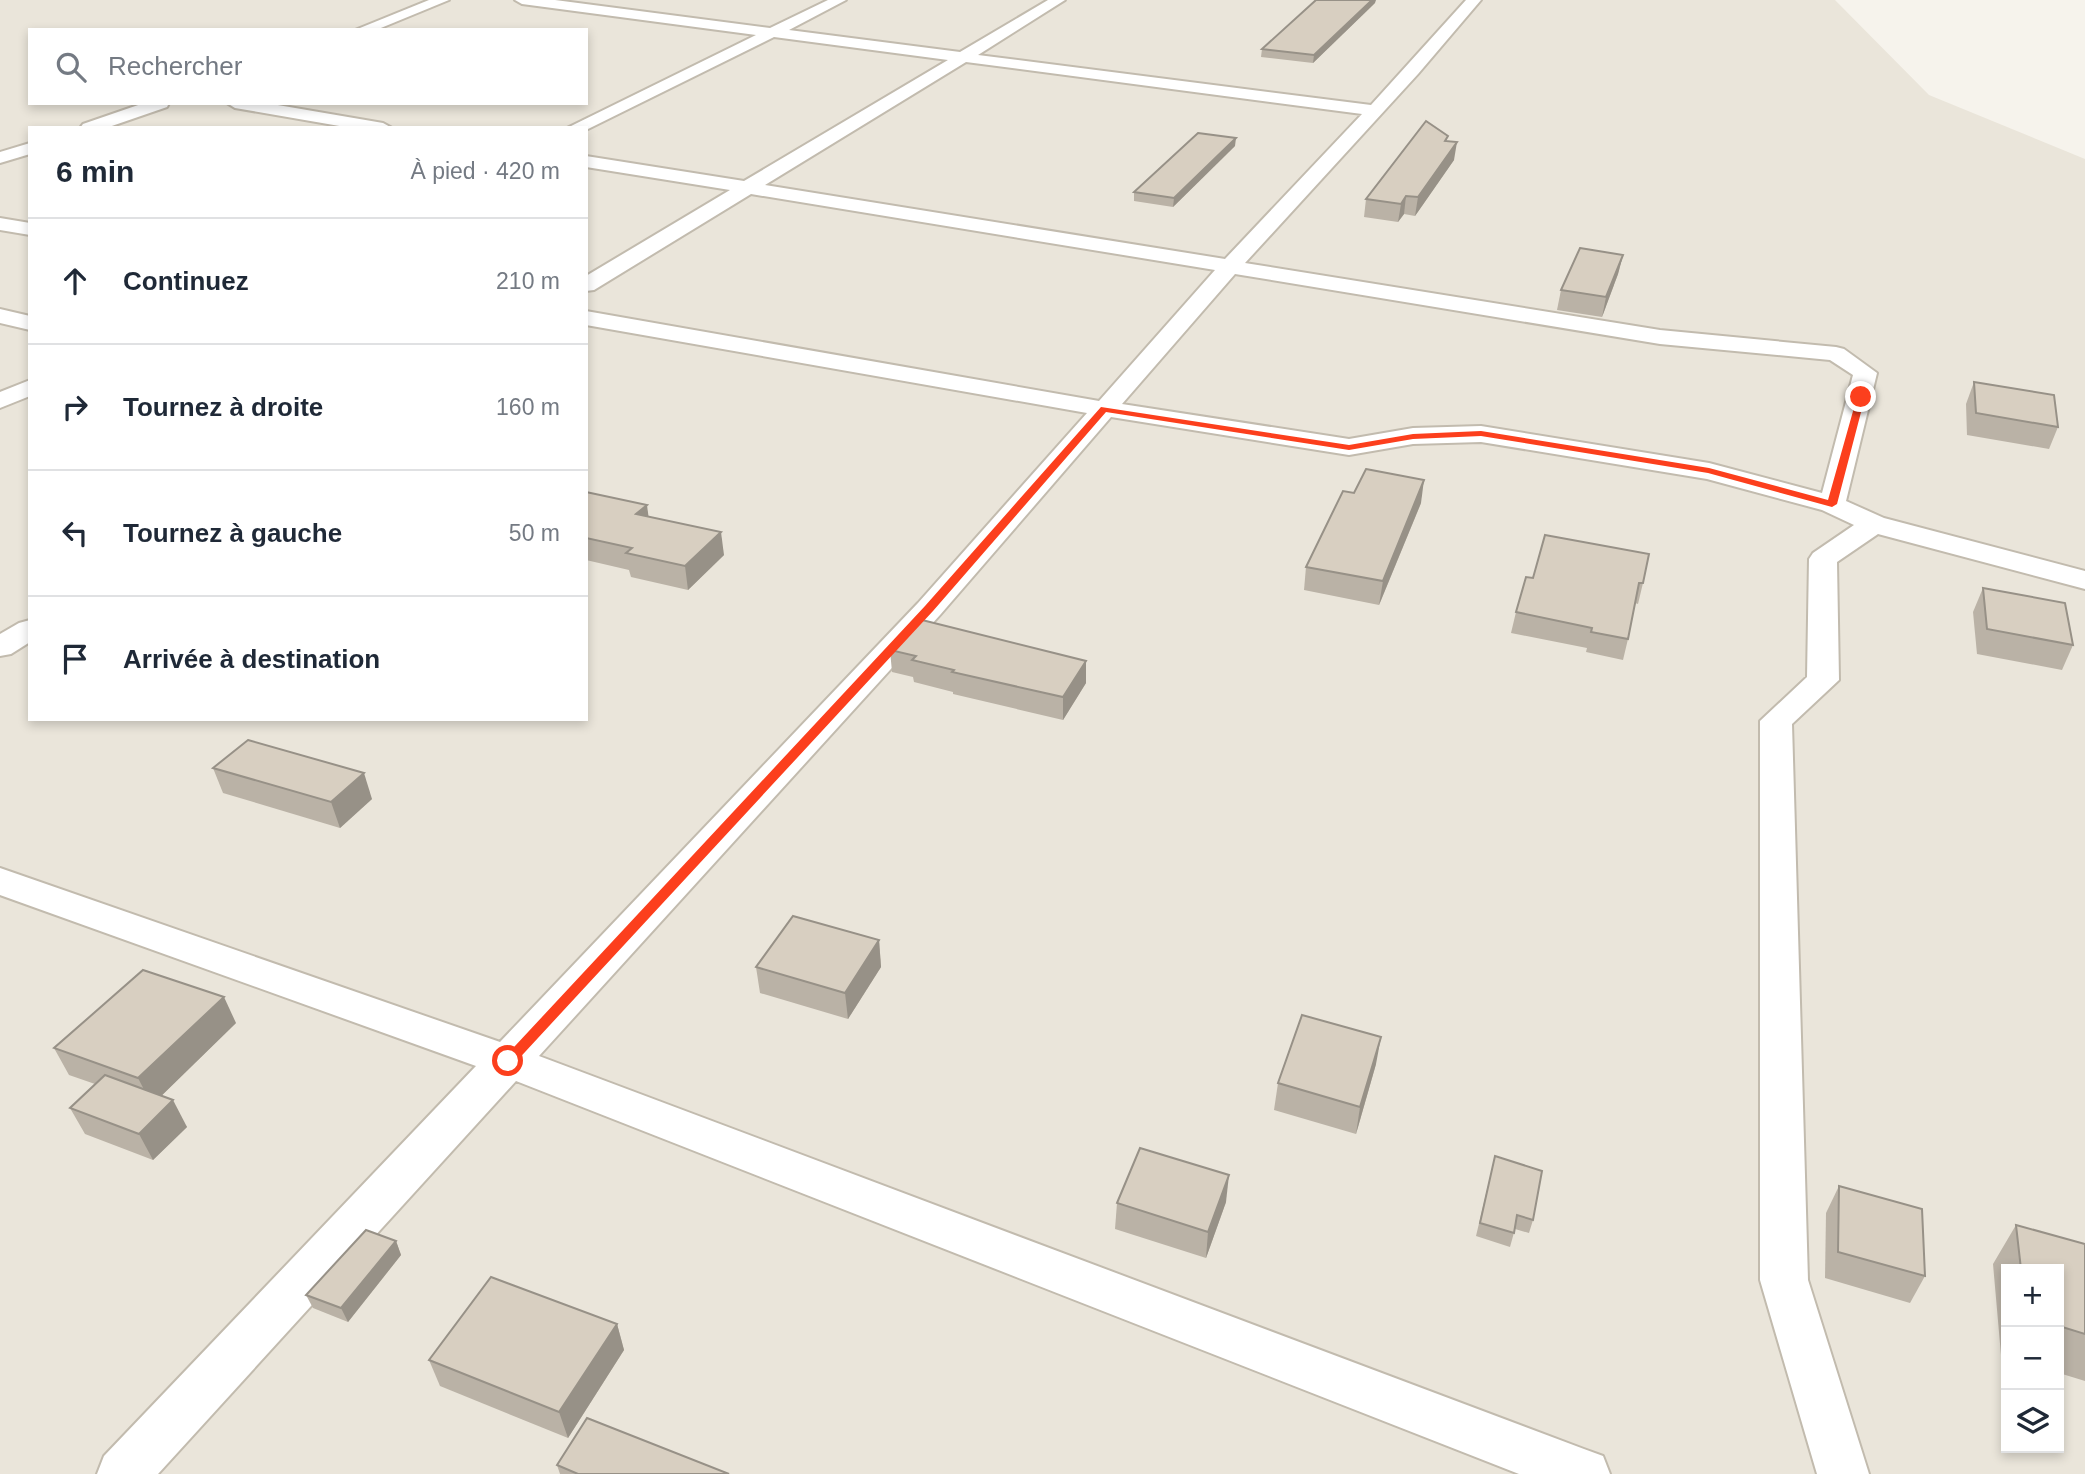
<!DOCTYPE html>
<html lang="fr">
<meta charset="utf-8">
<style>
:root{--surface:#fff;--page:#f6f6f7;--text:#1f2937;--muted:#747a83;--line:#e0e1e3}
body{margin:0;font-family:Arial,sans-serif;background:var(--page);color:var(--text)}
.controls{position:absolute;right:21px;bottom:21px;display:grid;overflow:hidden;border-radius:0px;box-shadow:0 4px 10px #0003}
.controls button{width:63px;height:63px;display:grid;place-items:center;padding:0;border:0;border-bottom:2px solid var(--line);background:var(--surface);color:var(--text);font:35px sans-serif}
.stop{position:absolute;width:21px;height:21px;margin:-16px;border:5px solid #fc3f1d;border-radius:50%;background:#fff}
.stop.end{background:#fc3f1d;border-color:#fff;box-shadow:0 2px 7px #0008}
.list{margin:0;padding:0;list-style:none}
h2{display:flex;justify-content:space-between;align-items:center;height:91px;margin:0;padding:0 28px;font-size:30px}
h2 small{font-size:23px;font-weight:400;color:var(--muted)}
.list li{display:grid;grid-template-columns:46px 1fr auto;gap:21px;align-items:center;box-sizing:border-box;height:126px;padding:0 28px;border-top:2px solid var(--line)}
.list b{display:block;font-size:26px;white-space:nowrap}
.list em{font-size:23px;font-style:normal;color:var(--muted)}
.icon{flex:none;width:38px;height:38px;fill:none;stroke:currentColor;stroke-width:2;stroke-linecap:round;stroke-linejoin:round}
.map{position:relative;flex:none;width:2085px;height:1474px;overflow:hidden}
.search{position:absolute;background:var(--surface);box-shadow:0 4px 10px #0003;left:28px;top:28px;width:560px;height:77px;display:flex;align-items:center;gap:18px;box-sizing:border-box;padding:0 24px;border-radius:0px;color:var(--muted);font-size:26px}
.panel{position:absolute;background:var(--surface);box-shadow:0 4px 10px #0003;left:28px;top:126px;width:560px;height:595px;border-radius:0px}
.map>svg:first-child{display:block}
.residential{fill:#eae5da;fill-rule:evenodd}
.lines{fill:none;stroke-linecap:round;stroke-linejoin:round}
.minor-casing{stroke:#c2bbae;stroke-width:4}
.minor{fill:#fff;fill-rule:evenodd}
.wall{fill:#bab2a6}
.shaded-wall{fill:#979187}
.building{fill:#d8cfc1;stroke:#979187;stroke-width:2}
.route{fill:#fc3f1d}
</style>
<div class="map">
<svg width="2085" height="1474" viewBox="0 0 2085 1474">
<rect width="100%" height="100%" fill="#f6f3ec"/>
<path class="residential" d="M0,0H1835L1929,95L2085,159V1474H0ZM30,30H586V103H30ZM30,128H586V719H30ZM2006,1269H2059V1448H2006Z"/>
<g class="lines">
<g class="minor-casing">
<g id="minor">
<path d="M429,0H449L376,30H355Z"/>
<path d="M515,0H555L770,28L828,0H846L789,30L960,52L1048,0H1065L978,55L1371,105L1466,0H1481L1418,74L1245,263L1660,330L1836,347L1844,349L1877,373L1846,501L1884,518L2085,571V589L1878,534L1837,562L1839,680L1792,724L1808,1280L1869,1474H1817L1760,1280V721L1807,677L1809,559L1813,553L1854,525L1822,510L1707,479L1481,442L1413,444L1349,455L1111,417L940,615L539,1056L1584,1449L1603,1456L1610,1474H1519L516,1081L158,1474H97L104,1456L476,1066L0,895V868L500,1042L918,603L1087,413L586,325V311L1099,401L1215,270L751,194L594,290L586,291V276L730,190L586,167V156L744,181L948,60L774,37L586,130L567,128L756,35L522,4ZM966,62L1362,114L1225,259L765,185ZM1235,274L1660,344L1830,360L1853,375L1822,493L1709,463L1481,426L1413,428L1349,439L1122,404Z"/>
<path d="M144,103H169L167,107L106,128H80L83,124Z"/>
<path d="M227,103H266L383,123L392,128H351L235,108Z"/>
<path d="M30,143V154L0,163V152Z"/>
<path d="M0,218L30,223V235L0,230Z"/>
<path d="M0,309L30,316V330L0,323Z"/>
<path d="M30,380V396L0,408V392Z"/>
<path d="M30,620V642L11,654L0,656V634L19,623Z"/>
</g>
</g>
<use href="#minor" class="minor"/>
</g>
<g class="wall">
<path d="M1375,3L1313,63L1261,57L1262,49Z"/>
<path d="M1448,141L1454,160L1415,216L1404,214L1398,222L1364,217L1366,199Z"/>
<path d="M1235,146L1173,207L1134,201V192Z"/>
<path d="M1623,255L1618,274L1602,317L1557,310L1561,290Z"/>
<path d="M1974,382L2058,427L2049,449L1967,435L1966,404Z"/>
<path d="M586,492L648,516L724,555L688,590L631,577L629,570L586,560Z"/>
<path d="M1421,503L1379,605L1304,590L1306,567Z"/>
<path d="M1533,578L1643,583L1638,604L1635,603L1628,639L1623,660L1586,652L1587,648L1511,633L1516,612Z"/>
<path d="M1983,588L2073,645L2062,670L1977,654L1973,612Z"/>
<path d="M890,650L1086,683L1063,720L953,694V692L914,682L913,677L892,672Z"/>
<path d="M213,768L372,799L340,828L223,793Z"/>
<path d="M879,940L881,967L848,1019L760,993L756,967Z"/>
<path d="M236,1023L161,1096L187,1127L153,1160L85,1134L70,1108L95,1084L69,1075L54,1048Z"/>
<path d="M1376,1064L1356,1134L1274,1110L1278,1083Z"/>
<path d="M1495,1156L1533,1220L1529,1233L1515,1229L1510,1247L1476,1236Z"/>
<path d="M1839,1186L1925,1276L1910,1303L1825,1278L1826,1213Z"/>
<path d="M1226,1202L1206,1258L1115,1229L1117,1203Z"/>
<path d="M2016,1225L2085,1244V1381L2059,1373V1269H2006V1357L2001,1355L1993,1264Z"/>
<path d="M396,1241L401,1255L348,1322L313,1308L306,1295Z"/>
<path d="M617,1324L624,1350L568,1438L440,1386L429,1360Z"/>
<path d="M557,1465L729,1474H560Z"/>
</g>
<g class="shaded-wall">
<path d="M1372,0H1376L1375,3L1313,63L1314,55Z"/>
<path d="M1236,138L1235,146L1173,207L1174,198Z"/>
<path d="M1457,142L1454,160L1415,216L1418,197Z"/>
<path d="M1406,196L1404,214L1398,222L1401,204Z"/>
<path d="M1623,255L1618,274L1602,317L1606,297Z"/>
<path d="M1424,480L1421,503L1379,605L1383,581Z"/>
<path d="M647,505L650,528L636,514Z"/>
<path d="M721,532L724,555L688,590L685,566Z"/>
<path d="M1086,661V683L1063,720V697Z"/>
<path d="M364,773L372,799L340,828L331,802Z"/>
<path d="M879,940L881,967L848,1019L845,993Z"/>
<path d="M224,997L236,1023L152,1105L138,1078Z"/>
<path d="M1381,1037L1376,1064L1356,1134L1360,1107Z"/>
<path d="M173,1100L187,1127L153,1160L139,1134Z"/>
<path d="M1229,1175L1226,1202L1206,1258L1208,1232Z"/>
<path d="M396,1241L401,1255L348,1322L341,1308Z"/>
<path d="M617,1324L624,1350L568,1438L559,1412Z"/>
</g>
<g class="building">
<path d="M1316,0H1372L1314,55L1262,49Z"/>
<path d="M1426,121L1448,136L1445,141L1457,142L1418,197L1406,196L1401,204L1366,199Z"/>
<path d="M1198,133L1236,138L1174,198L1134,192Z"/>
<path d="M1580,248L1623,255L1606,297L1561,290Z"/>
<path d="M1974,382L2054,395L2058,427L1976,413Z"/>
<path d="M1366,469L1424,480L1383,581L1306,567L1343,491L1354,493Z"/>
<path d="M586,492L647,505L636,514L721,532L685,566L626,553L632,548L586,538Z"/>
<path d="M1545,535L1649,554L1643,583H1639L1628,639L1591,632L1592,628L1516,612L1526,577L1533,578Z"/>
<path d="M1983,588L2065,603L2073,645L1987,629Z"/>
<path d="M918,619L1086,661L1063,697L952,672L954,670L912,660L916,656L890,650Z"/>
<path d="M248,740L364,773L331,802L213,768Z"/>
<path d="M793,916L879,940L845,993L756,967Z"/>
<path d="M143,970L224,997L138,1078L54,1048Z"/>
<path d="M1302,1015L1381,1037L1360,1107L1278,1083Z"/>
<path d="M105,1075L173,1100L139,1134L70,1108Z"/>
<path d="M1140,1148L1229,1175L1208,1232L1117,1203Z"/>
<path d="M1495,1156L1542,1171L1533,1220L1517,1215L1514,1233L1480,1223Z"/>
<path d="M1839,1186L1922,1209L1925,1276L1838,1252Z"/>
<path d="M2016,1225L2085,1244V1334L2059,1326V1269H2021Z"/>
<path d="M366,1230L396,1241L341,1308L306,1295Z"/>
<path d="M491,1277L617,1324L559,1412L429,1360Z"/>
<path d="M587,1418L729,1474H578L557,1465Z"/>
</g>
<path class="route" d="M1861,394L1865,397L1837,504L1832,507L1708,473L1481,436L1413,439L1349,450L1106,412L933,611L513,1065L508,1067L501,1061L925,606L1101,407L1349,445L1413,434L1481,431L1709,468L1828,500L1857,397Z"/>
</svg>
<div class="controls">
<button>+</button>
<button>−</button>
<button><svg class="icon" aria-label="layers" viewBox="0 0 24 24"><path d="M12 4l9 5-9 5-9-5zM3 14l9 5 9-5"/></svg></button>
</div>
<div class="stop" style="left:508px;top:1061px"></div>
<div class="stop end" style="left:1861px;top:397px"></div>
<div class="search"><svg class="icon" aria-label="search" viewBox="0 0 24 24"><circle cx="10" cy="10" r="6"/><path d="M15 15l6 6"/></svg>Rechercher</div>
<section class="panel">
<h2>6 min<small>À pied · 420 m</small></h2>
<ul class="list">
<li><svg class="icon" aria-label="ahead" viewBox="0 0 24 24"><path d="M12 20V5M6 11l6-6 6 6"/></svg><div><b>Continuez</b></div><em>210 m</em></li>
<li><svg class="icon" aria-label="right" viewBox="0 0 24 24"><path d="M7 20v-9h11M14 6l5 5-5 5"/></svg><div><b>Tournez à droite</b></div><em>160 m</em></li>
<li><svg class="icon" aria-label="left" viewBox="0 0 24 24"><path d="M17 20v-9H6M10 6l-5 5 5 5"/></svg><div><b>Tournez à gauche</b></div><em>50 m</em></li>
<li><svg class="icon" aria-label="arrive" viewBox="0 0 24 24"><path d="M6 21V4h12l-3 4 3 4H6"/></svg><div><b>Arrivée à destination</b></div></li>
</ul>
</section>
</div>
